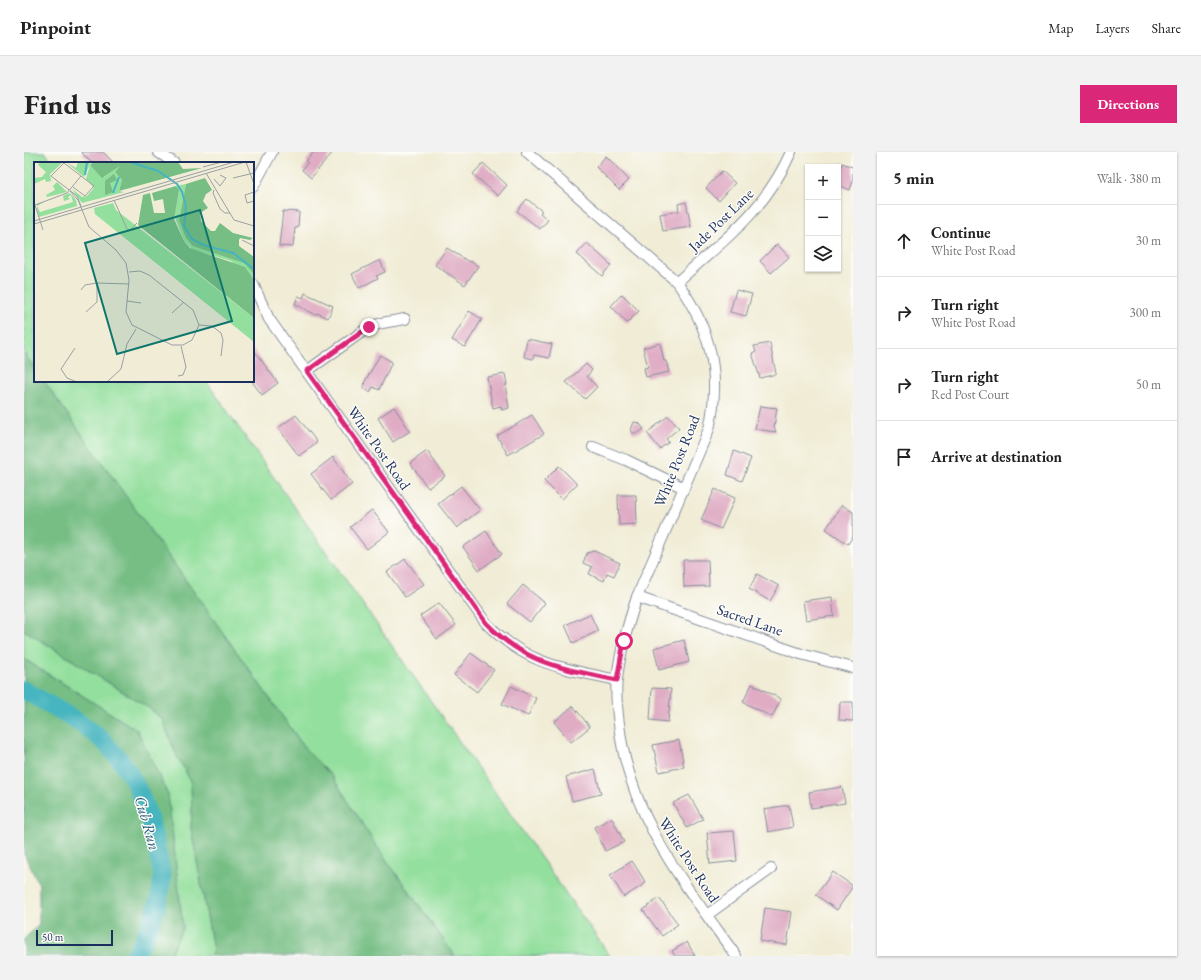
<!DOCTYPE html>
<meta charset="utf-8">
<style>
:root{--surface:#fff;--page:#f2f2f2;--text:#222;--muted:#767676;--line:#e0e0e0;--accent:#db2777}
body{margin:0;font-family:"EB Garamond",serif;background:var(--page);color:var(--text)}
.controls{position:absolute;right:12px;top:12px;display:grid;overflow:hidden;border-radius:0px;box-shadow:0 1px 3px #0004}
.controls button{width:36px;height:36px;display:grid;place-items:center;padding:0;border:0;border-bottom:1px solid var(--line);background:var(--surface);color:var(--text);font:20px sans-serif}
.scale{position:absolute;left:12px;bottom:10px;width:77px;box-sizing:border-box;padding-left:4px;border:2px solid #1b2f5e;border-top:0;font-size:11px;line-height:14px;white-space:nowrap;color:#1b2f5e;-webkit-text-stroke:3px #fdfcf7;paint-order:stroke}
.stop{position:absolute;width:12px;height:12px;margin:-9px;border:3px solid #db2777;border-radius:50%;background:#fff}
.stop.end{background:#db2777;border-color:#fff;box-shadow:0 1px 4px #0008}
.list{margin:0;padding:0;list-style:none}
h2{display:flex;justify-content:space-between;align-items:center;height:52px;margin:0;padding:0 16px;font-size:17px}
h2 small{font-size:13px;font-weight:400;color:var(--muted)}
.list li{display:grid;grid-template-columns:26px 1fr auto;gap:12px;align-items:center;box-sizing:border-box;height:72px;padding:0 16px;border-top:1px solid var(--line)}
.list b{display:block;font-size:15px;white-space:nowrap}
.list p{margin:0;font-size:13px;white-space:nowrap;color:var(--muted)}
.list em{font-size:13px;font-style:normal;color:var(--muted)}
.icon{flex:none;width:22px;height:22px;fill:none;stroke:currentColor;stroke-width:2;stroke-linecap:round;stroke-linejoin:round}
.map{position:relative;flex:none;width:829px;height:804px;overflow:hidden;border-radius:0px}
header{display:flex;align-items:center;gap:24px;box-sizing:border-box;height:56px;padding:0 20px;background:var(--surface);border-bottom:1px solid var(--line)}
header strong{font-size:19px}
nav{display:flex;gap:22px;margin-inline-start:auto;font-size:14px}
.intro{display:flex;align-items:center;justify-content:space-between;box-sizing:border-box;height:96px;padding:0 24px}
h1{margin:0;font-size:28px}
.button{padding:10px 18px;border-radius:0px;background:var(--accent);color:#fff;font-size:14px;font-weight:700}
main{display:flex;gap:24px;padding:0 24px}
aside{flex:1;background:var(--surface);border-radius:0px;box-shadow:0 1px 3px #0004}
.map>svg:first-child{display:block}
.green{fill:#93df9d;stroke:#57877e}
.forest{fill:#76be84;stroke:#487671}
.lines{fill:none;stroke-linecap:round;stroke-linejoin:round}
.river{stroke:#46b5bf;stroke-width:18}
.building{fill:#dfacc4}
.minor-casing{stroke:#868e9a;stroke-width:12}
.minor{stroke:#fff;stroke-width:10}
.route{stroke:#db2777;stroke-width:5}
.labels{text-anchor:middle;stroke-width:3;stroke-linejoin:round;paint-order:stroke}
.street-label{font-size:15px;fill:#1b2f5e;stroke:#fdfcf7}
.water-label{font-size:16px;font-style:italic;fill:#2a5e80;stroke:#fdfcf7}
.inset-river{fill:none;stroke:#46b5bf;stroke-width:2}
.inset-road{fill:none;stroke:#9ba0a5;stroke-width:1}
.view{fill:#0f766e;fill-opacity:0.15;stroke:#0f766e;stroke-width:2}
.inset-edge{fill:none;stroke:#1b2f5e;stroke-width:2}
</style>
<header>
<strong>Pinpoint</strong>
<nav><a>Map</a><a>Layers</a><a>Share</a></nav>
</header>
<div class="intro"><h1>Find us</h1><a class="button">Directions</a></div>
<main>
<div class="map">
<svg width="829" height="804" viewBox="0 0 829 804">
<rect width="100%" height="100%" fill="#fdfcf7"/>
<filter id="ink" filterUnits="userSpaceOnUse"><feTurbulence type="fractalNoise" baseFrequency=".025" numOctaves="2"/><feDisplacementMap in="SourceGraphic" scale="8" xChannelSelector="R" yChannelSelector="G"/><feConvolveMatrix kernelMatrix="1 2 1 2 8 2 1 2 1" color-interpolation-filters="sRGB"/></filter>
<filter id="wash" filterUnits="userSpaceOnUse"><feTurbulence type="fractalNoise" baseFrequency=".012" numOctaves="4" result="noise"/><feDisplacementMap in="SourceGraphic" scale="16" xChannelSelector="R" yChannelSelector="G"/><feGaussianBlur stdDeviation="0.9" result="paint"/><feColorMatrix in="noise" values="0 0 0 0 0 0 0 0 0 0 0 0 0 0 0 0 0 1.4 0 .05"/><feComposite in="paint" operator="in"/></filter>
<g filter="url(#wash)">
<rect width="100%" height="100%" fill="#f0ecd5"/>
<g class="green">
<path d="M0,0H21L29,11H11V217L0,201Z"/>
<path d="M20,229H182L586,804H431L351,692L308,624L283,599Z"/>
<path d="M0,478L125,556L138,567L154,607L160,616L167,631L168,659L167,676L189,797L187,804H145L159,776L144,643L113,578L0,507Z"/>
</g>
<g class="forest">
<path d="M0,201L11,217V229H20L283,599L308,624L351,692L431,804H187L189,797L167,676L168,659L167,631L160,616L154,607L138,567L125,556L0,478Z"/>
<path d="M0,507L113,578L144,643L159,776L145,804H0V787L15,773V733L0,702Z"/>
</g>
<g class="lines">
<path class="river" d="M0,538C27,554 56,568 79,589C112,620 127,661 134,704C136,711 139,721 138,728C136,753 124,783 110,804"/>
</g>
<g id="blocks">
<g class="building">
<path d="M57,0H79L90,11H68Z"/>
<path d="M290,0H309L287,26L278,18L284,10L282,9Z"/>
<path d="M582,4L605,28L595,38L572,15Z"/>
<path d="M459,11L483,33L474,44L449,22Z"/>
<path d="M818,11L829,15V29L826,38L814,33V21Z"/>
<path d="M698,19L711,31L695,49L682,36Z"/>
<path d="M503,47L518,59L516,61L524,68L516,77L493,59Z"/>
<path d="M662,50L667,75L639,79L636,62L655,59L654,52Z"/>
<path d="M259,59L275,60L274,76H271L269,95L255,94Z"/>
<path d="M563,91L587,113L578,124L553,102Z"/>
<path d="M753,92L765,105L747,121L736,109Z"/>
<path d="M423,96L445,110L446,109L454,114L441,133L411,113Z"/>
<path d="M356,108L361,120L352,124L354,126L335,136L328,122Z"/>
<path d="M712,138L728,142L722,164L706,160Z"/>
<path d="M281,141L309,154L304,166L293,161L292,163L271,152L274,144L279,146Z"/>
<path d="M598,142L615,159L603,171L587,154Z"/>
<path d="M445,159L458,167L441,195L428,188Z"/>
<path d="M503,187L528,192L525,206L510,203L509,207L500,205Z"/>
<path d="M636,191L640,209H642L645,220L622,225L620,216L624,215L619,196Z"/>
<path d="M746,191L752,222L736,226L728,201L732,200L730,194Z"/>
<path d="M229,197L254,231L238,243L229,231Z"/>
<path d="M356,203L368,210L355,238L349,235L346,240L339,236L341,232L340,231Z"/>
<path d="M562,212L568,218L563,224L573,235L561,247L542,230Z"/>
<path d="M481,222L483,233H481L485,256L478,258L477,254L469,256L463,225Z"/>
<path d="M736,254L753,256L750,275L752,280L731,277Z"/>
<path d="M370,255L386,279L369,290L354,266Z"/>
<path d="M272,263L293,290L275,304L254,276Z"/>
<path d="M508,263L520,282L484,303L473,284Z"/>
<path d="M644,264L655,276L642,287L645,290L636,297L623,281Z"/>
<path d="M610,270L615,271L620,277L614,281H609L607,278Z"/>
<path d="M403,299L421,324L404,336L386,311Z"/>
<path d="M710,299L727,306L718,329L703,323Z"/>
<path d="M309,305L328,332L307,348L287,322Z"/>
<path d="M535,314L553,332L538,347L520,329Z"/>
<path d="M437,334L456,358L433,376L414,352Z"/>
<path d="M691,337L711,346L697,377L677,368Z"/>
<path d="M594,343H612L613,372L595,373Z"/>
<path d="M818,353L829,360V384L824,392L802,377Z"/>
<path d="M348,358L365,380L343,397L326,375Z"/>
<path d="M462,379L478,402L455,418L439,395Z"/>
<path d="M570,399L596,411L590,424L583,421L580,429L565,422L568,415L559,411L563,401Z"/>
<path d="M381,407L400,432L381,445L363,420Z"/>
<path d="M659,408H684L685,434L660,435Z"/>
<path d="M733,422L755,434L746,449L725,437Z"/>
<path d="M499,433L521,451L506,470L483,452Z"/>
<path d="M808,445L810,464L782,468L779,449Z"/>
<path d="M415,451L432,473L413,487L396,464Z"/>
<path d="M566,462L574,479L549,491L541,473Z"/>
<path d="M660,488L665,510L635,518L630,496Z"/>
<path d="M447,501L470,518L453,540L430,523Z"/>
<path d="M728,532L757,547L748,565L719,550Z"/>
<path d="M487,534L512,546L504,564L478,552Z"/>
<path d="M628,536L647,537L644,570L626,568Z"/>
<path d="M816,550H829V569L815,568Z"/>
<path d="M549,554L566,575L547,590L530,570Z"/>
<path d="M655,588L660,615L635,620L629,593Z"/>
<path d="M571,617L577,642L548,649L542,625Z"/>
<path d="M818,635L821,651L787,656L785,640Z"/>
<path d="M665,643L679,667L663,676L649,651Z"/>
<path d="M765,653L769,675L744,680L740,657Z"/>
<path d="M588,666L600,690L581,699L570,675Z"/>
<path d="M710,679L713,709L686,712L683,681Z"/>
<path d="M608,709L622,731L600,745L586,723Z"/>
<path d="M809,720L829,734L813,758L792,743Z"/>
<path d="M635,746L654,772L638,784L619,758Z"/>
<path d="M741,756L768,760L763,793L736,789Z"/>
<path d="M663,790L671,804H651L648,799Z"/>
</g>
</g>
</g>
<g filter="url(#ink)">
<use href="#blocks" fill-opacity="0" stroke="#868e9a" stroke-width="1"/>
<g class="lines">
<g class="minor-casing">
<g id="minor">
<path d="M134,0L150,11"/>
<path d="M503,0L653,130C686,176 698,221 685,277L613,445C604,472 596,499 593,527C591,542 593,557 595,572C605,665 660,731 712,804"/>
<path d="M229,35L248,0"/>
<path d="M653,130C700,88 741,59 767,0"/>
<path d="M229,132L245,167L462,471C503,513 538,516 593,528"/>
<path d="M283,219L345,175L358,171L381,167"/>
<path d="M569,295L602,308L660,336"/>
<path d="M613,445L777,502L829,516"/>
<path d="M683,763L747,717"/>
</g>
</g>
<use href="#minor" class="minor"/>
</g>
</g>
<g class="lines" filter="url(#ink)">
<path class="route" d="M345,175L283,219L462,471C503,513 538,516 593,528L600,489"/>
</g>
<g class="labels">
<g class="street-label">
<text transform="translate(697 68) rotate(-44)" y="5">Jade Post Lane</text>
<text transform="translate(355 296) rotate(55)" y="5">White Post Road</text>
<text transform="translate(653 309) rotate(-68)" y="5">White Post Road</text>
<text transform="translate(726 468) rotate(19)" y="5">Sacred Lane</text>
<text transform="translate(665 708) rotate(57)" y="5">White Post Road</text>
</g>
<g class="water-label">
<text transform="translate(124 671) rotate(74)" y="6">Cub Run</text>
</g>
</g>
<g transform="translate(10 10)">
<rect width="220" height="220" fill="#f0ecd5"/>
<path d="M6,0H29L16,12L17,19L12,20L11,17L0,22V16L8,15L12,10L4,3ZM32,0L42,6L44,0H57L50,15ZM56,3L70,15L87,3L81,10L88,18L85,29L90,30L48,41L38,27L48,35L53,34L60,26L52,17ZM23,20L33,30L13,35L12,33L21,28L19,24ZM152,22L145,58L220,102V123L197,99L158,87L150,79L140,53L145,28L142,24ZM35,31L38,33L42,38L43,44L5,55L3,47V42L9,40H10L3,44L6,50L39,40L37,33L34,35L36,37L30,39L29,34ZM79,41L82,48L220,156V180L61,52L60,46Z" fill="#93df9d"/>
<path d="M59,0H144L149,7L168,6L85,29L88,18L81,10L86,4L68,16L56,3ZM80,12L83,18L76,21L79,30L71,33V19ZM171,16L178,28L172,32L169,39L174,46L166,51L167,59L177,69H181L186,61L199,71L219,76L216,78L206,76L205,78V84L220,95V112L210,101L159,84L152,76L145,58L152,22ZM142,24L145,28L140,57L150,79L156,86L211,105L220,118V156L104,63L109,33L116,31L120,51H131L129,37L120,39L118,31Z" fill="#76be84"/>
<path class="inset-river" d="M96,0L124,9L143,22L148,30L152,44L150,64L158,77L169,83L199,91L220,107M51,13L53,0M79,31L85,15"/>
<path class="inset-road" d="M212,0L220,22M169,5L188,0M172,11L200,58L220,64M199,16L220,11M180,17L186,24L192,16L186,13M39,25L51,34L60,24L30,1L17,14L43,34L47,44M180,28L179,31L186,47L191,51H196M36,29L44,38L55,65L82,88L92,101L95,118L92,150L98,163L138,183H149L158,178L165,163L159,148L115,113L106,109L95,110M220,30L211,33L213,41L220,39M80,38L93,67L96,68L103,61M0,59L200,0M0,62L211,0M9,68L1,43L33,31L47,14M208,78L220,84M47,128L51,123L63,121L95,122M93,139L107,141M52,150L63,140V121M138,151L150,140M165,163L178,164L187,171L189,178L187,194M41,186L27,207L33,216L43,220M144,214L149,213L152,205L147,184M73,220L87,207L93,182L102,167"/>
<path class="view" d="M166,48L198,159L83,192L51,81Z"/>
<rect width="220" height="220" class="inset-edge"/>
</g>
</svg>
<div class="controls">
<button>+</button>
<button>−</button>
<button><svg class="icon" aria-label="layers" viewBox="0 0 24 24"><path d="M12 4l9 5-9 5-9-5zM3 14l9 5 9-5"/></svg></button>
</div>
<div class="scale">50 m</div>
<div class="stop" style="left:600px;top:489px"></div>
<div class="stop end" style="left:345px;top:175px"></div>
</div>
<aside>
<h2>5 min<small>Walk · 380 m</small></h2>
<ul class="list">
<li><svg class="icon" aria-label="ahead" viewBox="0 0 24 24"><path d="M12 20V5M6 11l6-6 6 6"/></svg><div><b>Continue</b><p>White Post Road</p></div><em>30 m</em></li>
<li><svg class="icon" aria-label="right" viewBox="0 0 24 24"><path d="M7 20v-9h11M14 6l5 5-5 5"/></svg><div><b>Turn right</b><p>White Post Road</p></div><em>300 m</em></li>
<li><svg class="icon" aria-label="right" viewBox="0 0 24 24"><path d="M7 20v-9h11M14 6l5 5-5 5"/></svg><div><b>Turn right</b><p>Red Post Court</p></div><em>50 m</em></li>
<li><svg class="icon" aria-label="arrive" viewBox="0 0 24 24"><path d="M6 21V4h12l-3 4 3 4H6"/></svg><div><b>Arrive at destination</b></div></li>
</ul>
</aside>
</main>
